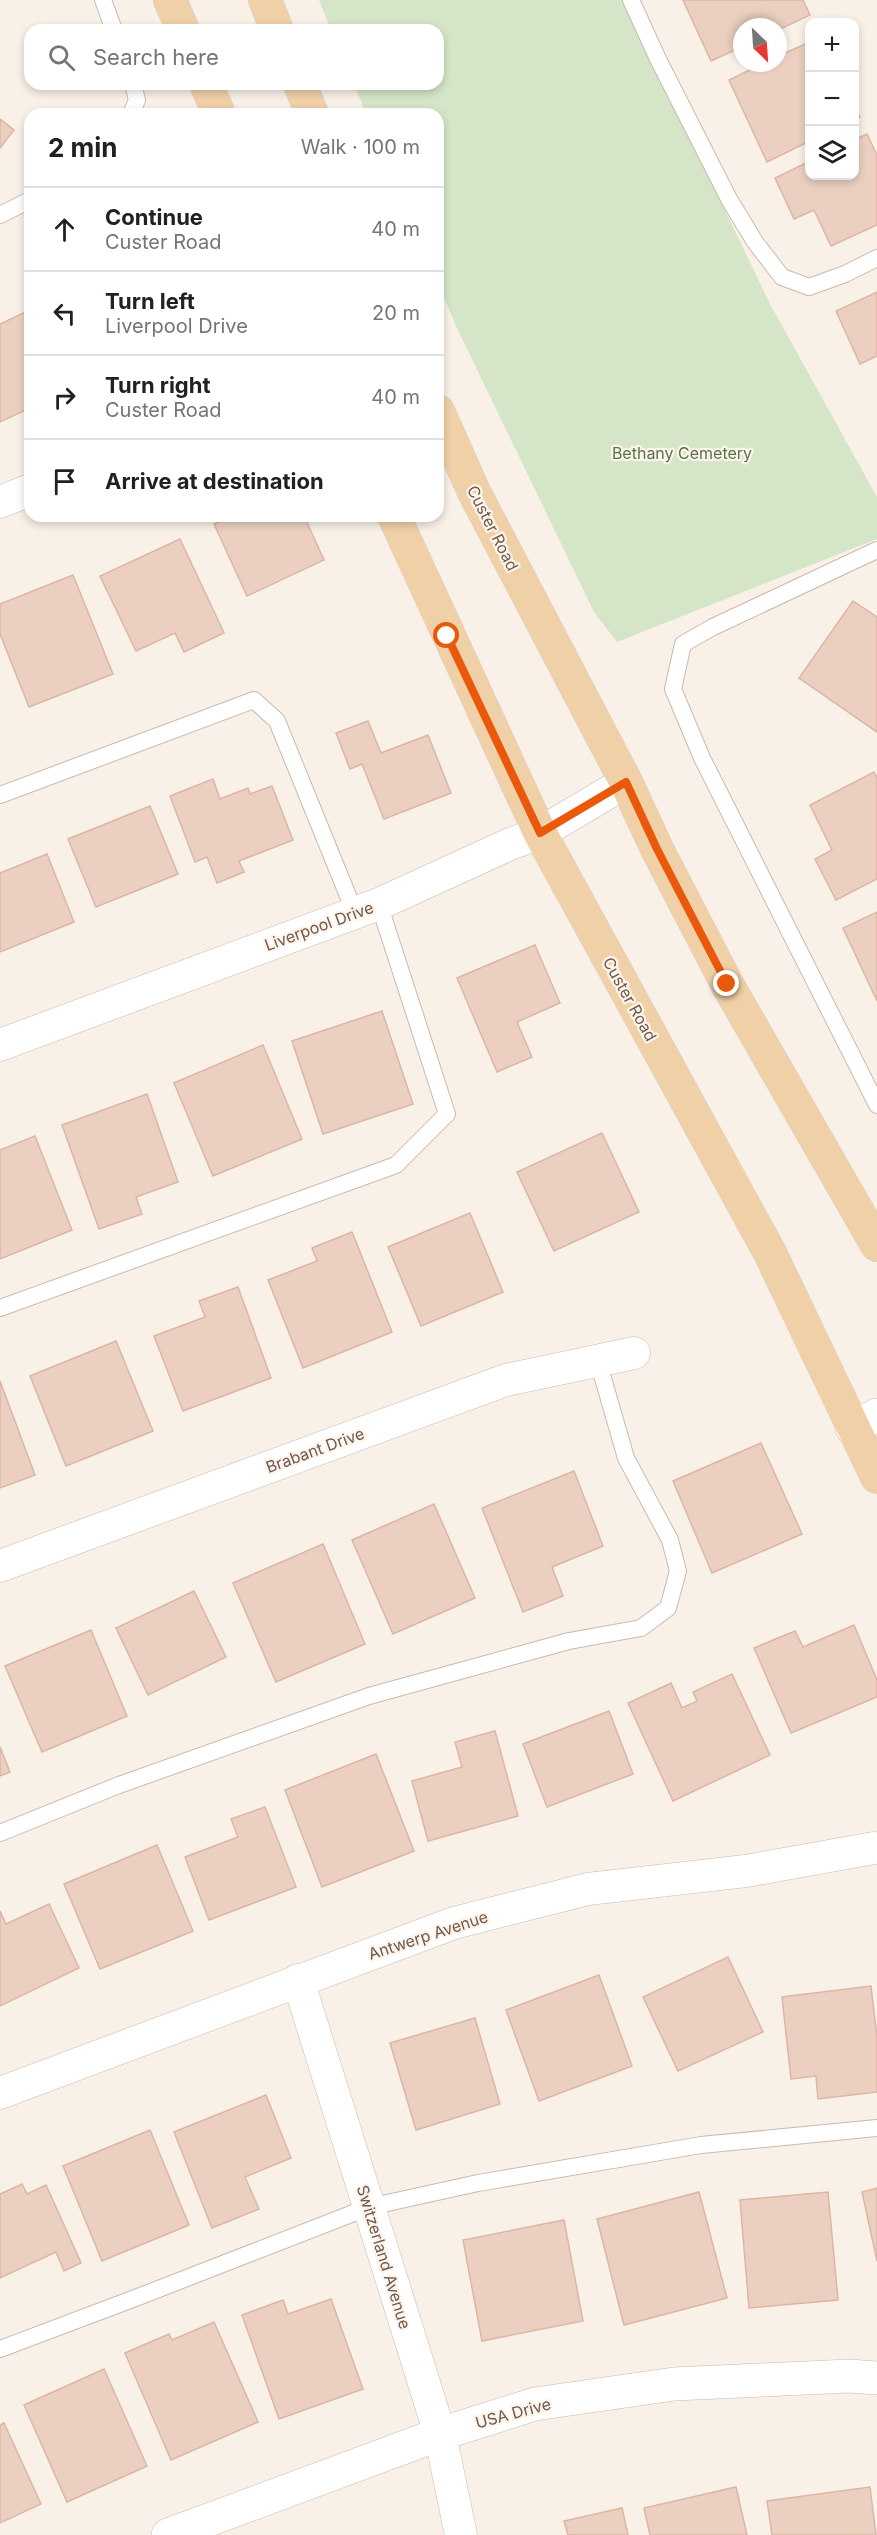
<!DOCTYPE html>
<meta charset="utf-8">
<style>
:root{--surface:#fff;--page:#f6f6f6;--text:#202124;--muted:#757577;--line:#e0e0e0}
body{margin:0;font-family:Inter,sans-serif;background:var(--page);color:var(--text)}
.controls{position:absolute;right:18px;top:18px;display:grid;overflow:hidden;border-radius:12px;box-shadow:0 3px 9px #0003}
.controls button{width:54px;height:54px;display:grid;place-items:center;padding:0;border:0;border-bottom:2px solid var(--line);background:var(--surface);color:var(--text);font:30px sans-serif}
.compass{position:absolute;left:733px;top:18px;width:54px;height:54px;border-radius:50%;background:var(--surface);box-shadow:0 3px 9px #0003;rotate:155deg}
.stop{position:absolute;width:18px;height:18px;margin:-14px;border:4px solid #ea580c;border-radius:50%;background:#fff}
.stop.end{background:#ea580c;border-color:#fff;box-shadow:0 2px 6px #0008}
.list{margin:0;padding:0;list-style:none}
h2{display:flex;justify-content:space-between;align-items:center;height:78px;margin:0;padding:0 24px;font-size:26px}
h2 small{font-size:20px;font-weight:400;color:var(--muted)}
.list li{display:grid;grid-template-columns:39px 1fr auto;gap:18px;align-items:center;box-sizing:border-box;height:84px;padding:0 24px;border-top:2px solid var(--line)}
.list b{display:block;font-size:22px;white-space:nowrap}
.list p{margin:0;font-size:20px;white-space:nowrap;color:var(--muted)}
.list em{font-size:20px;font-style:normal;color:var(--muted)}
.icon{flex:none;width:33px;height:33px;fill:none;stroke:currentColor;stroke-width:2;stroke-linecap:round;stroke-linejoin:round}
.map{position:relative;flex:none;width:877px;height:2535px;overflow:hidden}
.search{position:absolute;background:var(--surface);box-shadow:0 3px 9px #0003;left:24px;top:24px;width:420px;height:66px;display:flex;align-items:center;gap:15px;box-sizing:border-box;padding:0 21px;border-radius:18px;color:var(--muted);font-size:22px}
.panel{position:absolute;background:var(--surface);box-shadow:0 3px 9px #0003;left:24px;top:108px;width:420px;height:414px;border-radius:18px}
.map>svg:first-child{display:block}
.green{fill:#d5e5c7}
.building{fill:#ebd0c2;stroke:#dcb6a4;stroke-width:1.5}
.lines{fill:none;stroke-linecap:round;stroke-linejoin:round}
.service-casing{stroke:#cab9ae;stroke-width:18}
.minor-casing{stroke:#cab9ae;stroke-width:33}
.tertiary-casing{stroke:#cab9ae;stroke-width:34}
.primary-casing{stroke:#d7d0cd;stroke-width:34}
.service{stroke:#fff;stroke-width:16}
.minor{stroke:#fff;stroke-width:32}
.tertiary{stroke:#fff;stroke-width:33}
.primary{stroke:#f0d0a7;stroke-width:33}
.route{stroke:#ea580c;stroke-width:8}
.labels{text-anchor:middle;stroke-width:4.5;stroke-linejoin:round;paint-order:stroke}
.park-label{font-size:16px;fill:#577448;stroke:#fdf5ec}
.street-label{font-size:16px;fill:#70584e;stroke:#fdf5ec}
</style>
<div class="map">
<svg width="877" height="2535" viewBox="0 0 877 2535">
<rect width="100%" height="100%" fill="#f9f1e7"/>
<path class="green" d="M319,0H624L770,304L877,497V539L617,642L594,612L456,326L438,284V114H366L354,84H438V30H331Z"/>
<g class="building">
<path d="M683,0H803L810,15L778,30V27H742V47L711,61Z"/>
<path d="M810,42V141L767,162L729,80L764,63H778V56Z"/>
<path d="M854,106L860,117L854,120Z"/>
<path d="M0,119L14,130L0,148Z"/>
<path d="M867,134L877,155V225L831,246L814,210L794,219L775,178L810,161V176H854V140Z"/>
<path d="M877,292V356L860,364L836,311Z"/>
<path d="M30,310V408L0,422V324Z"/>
<path d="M232,516H304L324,560L247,596L214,524Z"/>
<path d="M180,539L224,633L184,652L175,633L136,651L100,576Z"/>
<path d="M73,575L113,674L29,707L0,634V604Z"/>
<path d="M853,601L877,617V732L799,678Z"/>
<path d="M368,721L381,753L428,735L451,793L384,819L362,764L350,769L336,733Z"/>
<path d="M874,772L877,778V879L836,900L815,859L832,850L810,805Z"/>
<path d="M213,779L220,799L248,788L250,794L272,786L293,840L239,861L244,872L217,883L207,857L195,862L170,796Z"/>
<path d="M150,806L178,874L96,907L68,839Z"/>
<path d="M47,854L74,922L0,952V873Z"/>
<path d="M877,912V1001L843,928Z"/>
<path d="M535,945L560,1003L517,1022L532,1057L497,1072L457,978Z"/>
<path d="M382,1011L413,1104L323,1134L292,1041Z"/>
<path d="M263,1045L302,1139L213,1176L174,1083Z"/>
<path d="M147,1094L178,1182L136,1197L142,1214L99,1229L62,1125Z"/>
<path d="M602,1133L639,1212L554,1251L517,1172Z"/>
<path d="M35,1136L72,1230L0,1259V1150Z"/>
<path d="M470,1213L503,1292L421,1326L388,1247Z"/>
<path d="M352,1232L392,1332L303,1368L268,1280L317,1261L312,1248Z"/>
<path d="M238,1287L271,1378L183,1411L154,1336L205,1317L199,1301Z"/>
<path d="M116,1341L153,1431L66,1466L30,1376Z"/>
<path d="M0,1381L35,1475L0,1488Z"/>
<path d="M761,1443L802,1534L712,1573L673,1481Z"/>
<path d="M574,1471L603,1546L552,1567L563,1596L523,1612L482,1508Z"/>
<path d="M434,1504L475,1598L393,1634L352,1540Z"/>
<path d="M323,1544L365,1644L276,1682L233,1583Z"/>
<path d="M194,1591L226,1657L148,1695L116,1628Z"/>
<path d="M854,1625L877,1680V1697L791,1733L754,1648L795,1631L803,1647Z"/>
<path d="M91,1630L127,1716L42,1752L5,1666Z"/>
<path d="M732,1674L770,1755L673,1801L628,1703L671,1683L682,1708L697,1701L693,1692Z"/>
<path d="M609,1711L633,1774L547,1807L523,1744Z"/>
<path d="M495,1731L518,1816L428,1841L412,1781L462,1767L455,1742Z"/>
<path d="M0,1747L10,1772L0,1776Z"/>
<path d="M376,1754L414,1851L322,1887L285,1790Z"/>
<path d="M265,1807L296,1887L209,1920L185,1857L238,1837L231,1819Z"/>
<path d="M157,1845L193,1931L100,1969L64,1884Z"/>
<path d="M49,1904L79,1968L0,2006V1911L6,1924Z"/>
<path d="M728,1957L763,2032L678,2071L643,1997Z"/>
<path d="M599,1975L632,2066L539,2101L506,2010Z"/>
<path d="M871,1986L877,2038V2092L818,2099L816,2076L791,2079L782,1997Z"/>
<path d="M475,2018L500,2104L416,2130L390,2043Z"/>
<path d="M266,2095L291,2158L245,2177L259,2209L212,2228L174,2132Z"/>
<path d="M150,2130L189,2225L102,2261L63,2166Z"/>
<path d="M22,2184L27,2194L46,2185L81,2263L64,2271L56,2252L0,2278V2194Z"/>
<path d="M877,2188V2261L862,2192Z"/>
<path d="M699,2192L727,2298L624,2325L597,2219Z"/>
<path d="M828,2192L838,2300L749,2308L740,2200Z"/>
<path d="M564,2220L583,2321L482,2341L463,2240Z"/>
<path d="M331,2299L363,2389L279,2419L242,2315L283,2300L288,2314Z"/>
<path d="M214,2322L258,2422L171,2460L125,2353L169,2334L172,2340Z"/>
<path d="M104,2369L147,2466L67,2502L24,2405Z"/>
<path d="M4,2423L41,2504L0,2523V2425Z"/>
<path d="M736,2487L747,2535H650L644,2508Z"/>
<path d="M870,2487L876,2535H772L767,2501Z"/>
<path d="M622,2508L628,2535H568L564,2521Z"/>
</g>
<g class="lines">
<g class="service-casing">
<g id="service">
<path d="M103,0L114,30"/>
<path d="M631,0L658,59L729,199L755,242L782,277L809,287L845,274L877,258"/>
<path d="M131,114L137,100L133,84"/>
<path d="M0,215L30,200"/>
<path d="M877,550L713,627L683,644L673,689L702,758L877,1105"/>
<path d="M0,795L254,700L277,721L355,913"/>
<path d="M0,1308L396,1165L447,1114L379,904"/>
<path d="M0,1833L119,1785L369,1696L569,1641L641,1628L668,1608L678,1571L670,1540L626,1458L598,1361"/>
<path d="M0,2349L138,2297L369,2207L478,2183L701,2145L877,2128"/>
</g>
</g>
<g class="minor-casing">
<g id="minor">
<path d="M0,502L30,490"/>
<path d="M0,1045L379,904L510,844L540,833L626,782"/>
<path d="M0,1566L506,1380L634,1353"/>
<path d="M298,1980L440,2434L461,2535"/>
<path d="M0,2093L454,1923L588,1889L746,1871L874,1848"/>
</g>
</g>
<g class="tertiary-casing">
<g id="tertiary">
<path d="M852,1428L877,1415"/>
<path d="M168,2535L440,2434L535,2404L674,2384L849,2376L877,2378"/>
</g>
</g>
<g class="primary-casing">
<g id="primary">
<path d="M170,0L183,30"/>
<path d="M265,0L277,30"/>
<path d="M206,84L219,114"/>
<path d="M300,84L312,114"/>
<path d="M438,411L474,492L626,782L657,849L727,984L877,1245"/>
<path d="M394,516L540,833L770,1253L877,1477"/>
</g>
</g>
<use href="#service" class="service"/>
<use href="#minor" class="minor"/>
<use href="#tertiary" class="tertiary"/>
<use href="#primary" class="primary"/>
</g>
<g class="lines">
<path class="route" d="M447,636L540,833L626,782L657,849L727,984"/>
</g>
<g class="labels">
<g class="park-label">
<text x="682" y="459">Bethany Cemetery</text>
</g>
<g class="street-label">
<text transform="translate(493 528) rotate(63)" y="6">Custer Road</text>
<text transform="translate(319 926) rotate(-20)" y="6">Liverpool Drive</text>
<text transform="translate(630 999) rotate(61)" y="6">Custer Road</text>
<text transform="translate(315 1450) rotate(-20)" y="6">Brabant Drive</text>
<text transform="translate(428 1935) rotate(-18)" y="6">Antwerp Avenue</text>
<text transform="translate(384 2257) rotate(73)" y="6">Switzerland Avenue</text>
<text transform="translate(513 2413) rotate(-15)" y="6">USA Drive</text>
</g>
</g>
</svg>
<div class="controls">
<button>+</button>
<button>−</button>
<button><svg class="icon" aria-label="layers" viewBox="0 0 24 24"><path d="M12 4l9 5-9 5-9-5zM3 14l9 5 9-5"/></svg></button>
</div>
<svg class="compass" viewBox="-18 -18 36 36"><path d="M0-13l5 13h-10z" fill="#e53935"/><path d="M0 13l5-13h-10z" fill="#757577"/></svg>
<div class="stop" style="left:447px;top:636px"></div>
<div class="stop end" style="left:727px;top:984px"></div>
<div class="search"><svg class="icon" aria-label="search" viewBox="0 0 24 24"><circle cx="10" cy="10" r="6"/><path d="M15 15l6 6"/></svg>Search here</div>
<section class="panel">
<h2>2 min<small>Walk · 100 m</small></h2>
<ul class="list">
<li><svg class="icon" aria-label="ahead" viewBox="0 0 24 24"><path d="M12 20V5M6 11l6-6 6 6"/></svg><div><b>Continue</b><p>Custer Road</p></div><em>40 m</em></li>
<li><svg class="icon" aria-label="left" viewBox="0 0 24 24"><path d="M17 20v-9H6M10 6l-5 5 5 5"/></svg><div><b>Turn left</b><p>Liverpool Drive</p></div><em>20 m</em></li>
<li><svg class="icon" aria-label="right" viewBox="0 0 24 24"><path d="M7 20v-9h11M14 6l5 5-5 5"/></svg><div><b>Turn right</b><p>Custer Road</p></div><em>40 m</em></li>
<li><svg class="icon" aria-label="arrive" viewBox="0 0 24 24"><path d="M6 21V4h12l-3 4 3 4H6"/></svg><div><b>Arrive at destination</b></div></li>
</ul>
</section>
</div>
